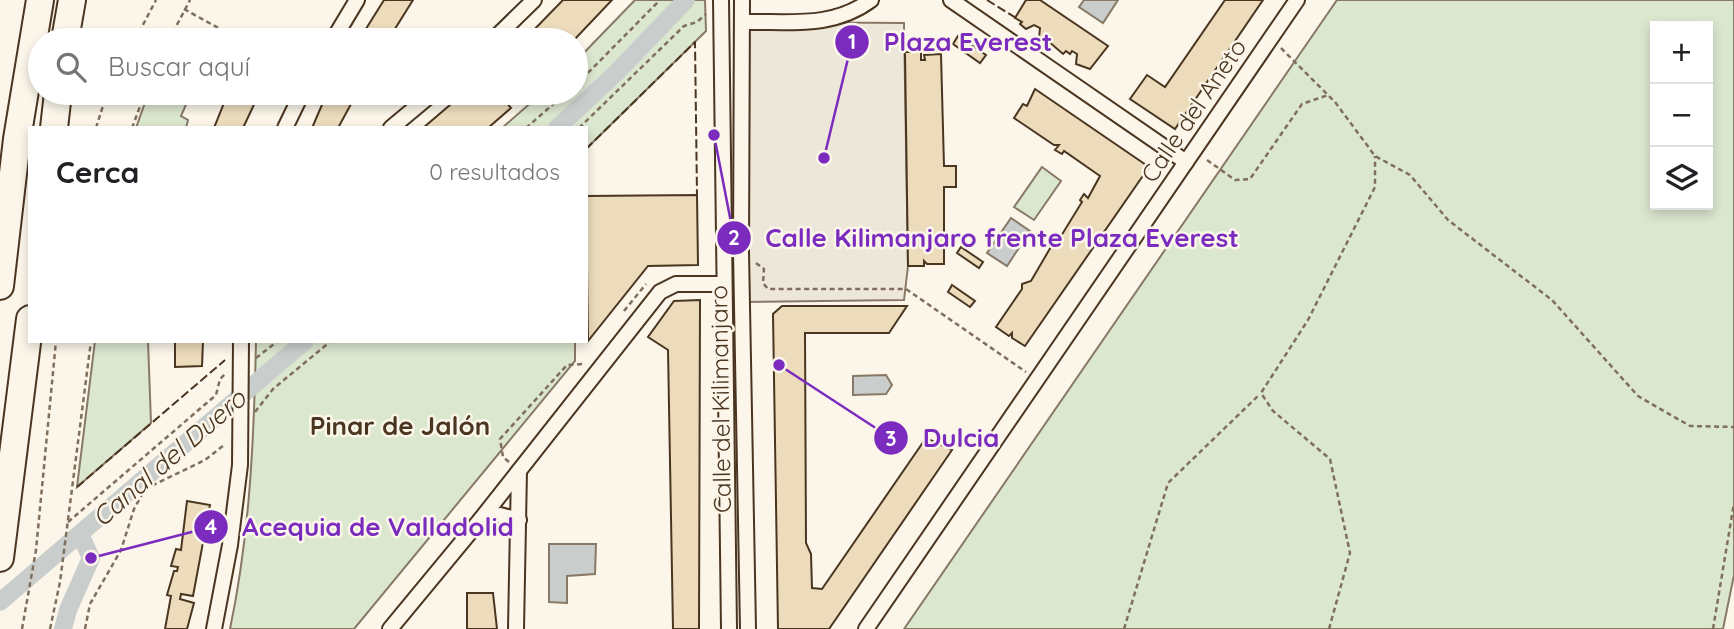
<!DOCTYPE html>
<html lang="es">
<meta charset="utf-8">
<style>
:root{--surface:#fff;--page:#f6f6f6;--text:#202124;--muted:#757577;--line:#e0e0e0}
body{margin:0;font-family:Quicksand,sans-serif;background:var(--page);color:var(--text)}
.controls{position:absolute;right:21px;top:21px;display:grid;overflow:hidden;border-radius:0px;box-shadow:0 4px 10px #0003}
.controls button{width:63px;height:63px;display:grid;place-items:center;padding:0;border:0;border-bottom:2px solid var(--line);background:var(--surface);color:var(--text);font:35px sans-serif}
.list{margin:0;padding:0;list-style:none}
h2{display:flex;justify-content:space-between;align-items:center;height:91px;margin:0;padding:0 28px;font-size:30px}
h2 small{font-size:23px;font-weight:400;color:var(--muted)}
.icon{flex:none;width:38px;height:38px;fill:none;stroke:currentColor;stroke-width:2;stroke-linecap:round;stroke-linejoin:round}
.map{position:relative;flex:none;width:1734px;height:629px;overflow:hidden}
.search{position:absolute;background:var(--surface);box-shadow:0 4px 10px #0003;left:28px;top:28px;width:560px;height:77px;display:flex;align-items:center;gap:18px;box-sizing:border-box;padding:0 24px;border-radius:38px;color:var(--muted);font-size:26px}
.panel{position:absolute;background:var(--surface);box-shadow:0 4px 10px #0003;left:28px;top:126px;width:560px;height:217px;border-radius:0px}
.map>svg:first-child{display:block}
.green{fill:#dce7d0;stroke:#887966;stroke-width:2;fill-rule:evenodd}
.parking{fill:#ede7d9;stroke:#887966;stroke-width:2}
.water{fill:#c9cecd;stroke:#887966;stroke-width:2}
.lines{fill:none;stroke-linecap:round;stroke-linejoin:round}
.canal{stroke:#c9cecd;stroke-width:18}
.building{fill:#ecdcbc;stroke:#4a3520;stroke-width:2}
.street-casing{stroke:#4a3520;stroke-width:18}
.highway-casing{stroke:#4a3520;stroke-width:30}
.path{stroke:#7f6f5c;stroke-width:2.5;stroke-dasharray:5 3.5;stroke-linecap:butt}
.street{stroke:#fbf6e9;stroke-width:14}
.highway{stroke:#fbf6e9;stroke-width:26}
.fence{stroke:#4a3520;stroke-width:2;stroke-dasharray:9 3.5;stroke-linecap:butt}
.labels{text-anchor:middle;stroke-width:5;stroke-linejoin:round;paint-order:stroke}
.street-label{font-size:24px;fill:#4a3520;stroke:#fbf6e9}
.neighbourhood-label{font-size:26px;font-weight:bold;fill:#4a3520;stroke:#fbf6e9}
.water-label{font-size:26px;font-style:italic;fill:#4a3520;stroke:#fbf6e9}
.leader{fill:none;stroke:#7b2cbf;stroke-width:2.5}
.callout-dot{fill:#7b2cbf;stroke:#fbf6e9;stroke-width:2.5}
.mark-label{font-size:21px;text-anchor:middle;font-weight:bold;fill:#fff}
.callout-label{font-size:26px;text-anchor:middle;font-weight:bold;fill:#7b2cbf;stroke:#fbf6e9;stroke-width:5;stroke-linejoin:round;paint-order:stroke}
</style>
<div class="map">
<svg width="1734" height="629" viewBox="0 0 1734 629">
<rect width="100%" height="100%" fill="#fbf6e9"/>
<g class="green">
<path d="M635,0H705L706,31L586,149V128H502L542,93H576V61Z"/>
<path d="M1337,0H1734V575L1723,629H904ZM1655,26H1708V205H1655Z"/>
<path d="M154,93H191L181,116L188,120L186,128H136L146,100L150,101Z"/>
<path d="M1042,167L1061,181L1034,220L1014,207Z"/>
<path d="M95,341H148L151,423L77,487Z"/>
<path d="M256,341H575V361L354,629H230C250,534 254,438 256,341Z"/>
</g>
<path class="parking" d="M743,22L904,23L908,266L904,300L742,302Z"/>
<g class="water">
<path d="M1084,0H1118L1103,23L1079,7Z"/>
<path d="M1011,218L1030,231L1007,266L987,253Z"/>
<path d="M886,375L892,385L886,394L853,395V376Z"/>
<path d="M549,544H596L595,574L567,576V603L549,602Z"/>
</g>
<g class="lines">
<g class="canal">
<path d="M557,128L617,72L686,0"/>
<path d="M0,602L305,341"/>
<path d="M63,629L68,610L91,558L80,534"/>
</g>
</g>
<g class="building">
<path d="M384,0H413L388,40H359Z"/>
<path d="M563,0H612L574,40H524Z"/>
<path d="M1026,0H1040L1108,46L1090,69L1076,64L1077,54L1072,51L1070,54L1066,51L1063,54L1047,40L1045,42L1039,38L1040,28L1034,25L1026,29L1020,24L1022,22L1015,18Z"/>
<path d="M1225,0H1263L1175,129L1130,99L1147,75L1165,87Z"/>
<path d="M958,36L986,55L980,63L953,44Z"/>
<path d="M905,52H921V60H925L924,55L941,54L944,166H956V187H944V264H927L924,261V266H908Z"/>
<path d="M1035,89L1149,167L1025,346L1012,338V333L1009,336L996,327L1022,289V284L1031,281L1052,245V240L1054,237L1058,241L1082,202L1080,200L1084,194L1088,198L1100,176L1064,151L1062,154L1055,150L1059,145H1054L1014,118L1023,104L1027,106Z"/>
<path d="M228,93L259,94L243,128H214Z"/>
<path d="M327,93H357L338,128H312Z"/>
<path d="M464,93H498L511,108L488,128H423Z"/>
<path d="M697,195L698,265L648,266L588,341L586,196Z"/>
<path d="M961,247L983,262L979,268L957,253Z"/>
<path d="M952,285L975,301L970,307L948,292Z"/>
<path d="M700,300L699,629H673L668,350L648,337L674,301Z"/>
<path d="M782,306H907L889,333H805L806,543L811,554L812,588L822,589L926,438L952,450L829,629H778L773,314Z"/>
<path d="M175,341H203L202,366L175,367Z"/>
<path d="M187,501L210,505L193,596L181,594L180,599L194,603L187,629H165L171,596L167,595L174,571H177L178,567L171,566L176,549L181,550Z"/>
<path d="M467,593H493L497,629H467Z"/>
</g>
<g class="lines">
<g class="street-casing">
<g id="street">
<path d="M721,0L729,629"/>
<path d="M742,0L741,252L748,629"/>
<path d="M951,0L1186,162"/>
<path d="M743,22C789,21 832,29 871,0"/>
<path d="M333,40L357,0"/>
<path d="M493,40L534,0"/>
<path d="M285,128L302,93"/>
<path d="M391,128L433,93"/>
<path d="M481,519L500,515L519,520"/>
<path d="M214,629L230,545L240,465L241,341"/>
<path d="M390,629L481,519L660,292L676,284H724"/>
<path d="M516,629L519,471"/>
<path d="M866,629L1297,0"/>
</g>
</g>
<g class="highway-casing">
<g id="highway">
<path d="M65,40L72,0"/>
<path d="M54,128L58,93"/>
<path d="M0,286L17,139L40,0"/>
<path d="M0,558L30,319"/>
</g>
</g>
<g class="path">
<path d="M184,9L240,40"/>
<path d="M135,40L156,0"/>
<path d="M169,40L190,0"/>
<path d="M1281,48L1335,102L1375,156L1410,175L1448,220L1552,300L1638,396L1690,426L1734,427"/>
<path d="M576,85L660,0"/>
<path d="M96,128L107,93"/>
<path d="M132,128L145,93"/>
<path d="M526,128L566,93"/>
<path d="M579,128L684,26L697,22L706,14"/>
<path d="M1207,160L1235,180L1250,179L1302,104L1328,95"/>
<path d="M756,263L764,269L763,283L768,289H906L1026,372"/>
<path d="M624,311L646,284"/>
<path d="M256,358L278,341"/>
<path d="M255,412L273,389L331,341"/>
<path d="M509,462L503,457L500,439L567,365L584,364"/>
<path d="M68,522L216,395L220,379L226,373"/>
<path d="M22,629L36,550L56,341"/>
<path d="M50,629L60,582L91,341"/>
<path d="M85,629L90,604L121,550L134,509L145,489L205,460L224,445"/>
<path d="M1124,629L1168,483L1260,394"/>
<path d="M1329,629L1350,553L1330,459L1273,411L1261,393L1308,320L1375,187V156"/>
<path d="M1713,629L1734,503"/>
</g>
<use href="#street" class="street"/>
<use href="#highway" class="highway"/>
<g class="fence">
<path d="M987,0L1016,18"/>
<path d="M586,149L695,42L697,195"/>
<path d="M77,487L225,360"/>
</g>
</g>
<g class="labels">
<g class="street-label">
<text transform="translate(1194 111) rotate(-56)" y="8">Calle del Aneto</text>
<text transform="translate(721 399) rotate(-91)" y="8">Calle del Kilimanjaro</text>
</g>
<g class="neighbourhood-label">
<text x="400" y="435">Pinar de Jalón</text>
</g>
<g class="water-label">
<text transform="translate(169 458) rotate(-41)" y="9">Canal del Duero</text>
</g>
</g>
<path class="leader" d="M824 158L852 42M714 135L734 238M779 365L891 438M91 558L211 527"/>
<g class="callout-dot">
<circle cx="824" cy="158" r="7"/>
<circle cx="714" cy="135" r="7"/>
<circle cx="779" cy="365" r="7"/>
<circle cx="91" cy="558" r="7"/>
<circle cx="852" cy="42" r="18"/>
<circle cx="734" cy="238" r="18"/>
<circle cx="891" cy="438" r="18"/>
<circle cx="211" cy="527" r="18"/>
</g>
<g class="mark-label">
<text x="852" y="49">1</text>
<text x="734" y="245">2</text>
<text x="891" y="446">3</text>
<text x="211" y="534">4</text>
</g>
<g class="callout-label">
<text x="968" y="51">Plaza Everest</text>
<text x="1002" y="247">Calle Kilimanjaro frente Plaza Everest</text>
<text x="961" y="447">Dulcia</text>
<text x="378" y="536">Acequia de Valladolid</text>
</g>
</svg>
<div class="controls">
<button>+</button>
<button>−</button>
<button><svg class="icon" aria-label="layers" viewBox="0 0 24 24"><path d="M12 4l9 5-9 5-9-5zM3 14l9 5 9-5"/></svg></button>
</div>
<div class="search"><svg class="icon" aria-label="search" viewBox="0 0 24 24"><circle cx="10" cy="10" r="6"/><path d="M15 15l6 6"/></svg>Buscar aquí</div>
<section class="panel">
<h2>Cerca<small>0 resultados</small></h2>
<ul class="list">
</ul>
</section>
</div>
